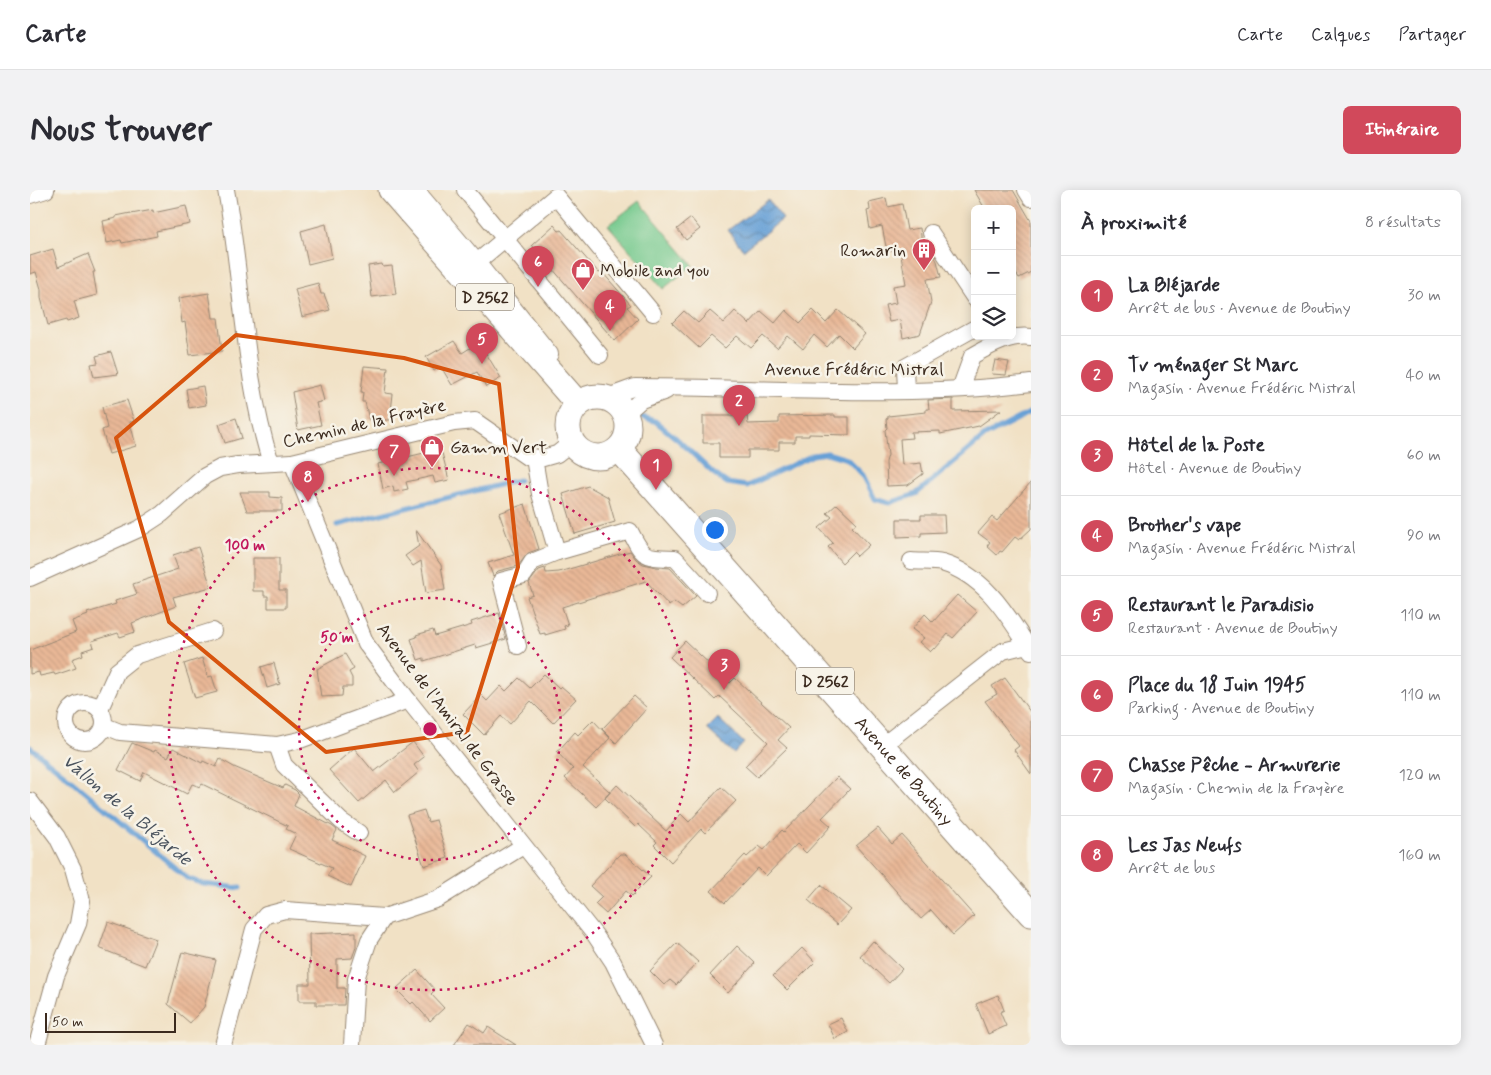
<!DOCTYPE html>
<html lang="fr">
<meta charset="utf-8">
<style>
:root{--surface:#fff;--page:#f2f2f3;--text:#2b2b33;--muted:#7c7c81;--line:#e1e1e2;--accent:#d1495b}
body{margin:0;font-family:Mynerve,sans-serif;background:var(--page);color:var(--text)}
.controls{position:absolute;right:15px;top:15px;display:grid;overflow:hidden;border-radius:8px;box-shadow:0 2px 12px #0003}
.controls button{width:45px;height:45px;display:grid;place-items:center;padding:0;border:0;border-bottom:1px solid var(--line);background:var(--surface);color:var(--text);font:25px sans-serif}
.scale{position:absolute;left:15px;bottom:12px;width:131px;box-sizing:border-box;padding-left:5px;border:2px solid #3b2a1e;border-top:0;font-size:14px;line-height:18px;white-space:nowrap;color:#3b2a1e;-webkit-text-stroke:4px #f7f3e8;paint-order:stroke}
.you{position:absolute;left:684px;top:339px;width:18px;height:18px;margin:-12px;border:4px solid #fff;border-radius:50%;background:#1a73e8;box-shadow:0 0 0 8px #1a73e833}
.badge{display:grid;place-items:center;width:32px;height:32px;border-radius:50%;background:var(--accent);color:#fff;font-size:16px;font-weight:700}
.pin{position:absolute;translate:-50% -41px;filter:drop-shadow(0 1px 2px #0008)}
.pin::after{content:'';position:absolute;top:26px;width:18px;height:15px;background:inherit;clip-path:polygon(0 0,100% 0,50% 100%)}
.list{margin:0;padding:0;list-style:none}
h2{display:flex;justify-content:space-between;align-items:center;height:65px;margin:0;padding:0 20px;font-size:21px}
h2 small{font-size:16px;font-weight:400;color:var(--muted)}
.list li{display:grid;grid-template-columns:32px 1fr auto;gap:15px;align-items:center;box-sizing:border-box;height:80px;padding:0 20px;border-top:1px solid var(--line)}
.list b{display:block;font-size:19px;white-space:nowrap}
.list p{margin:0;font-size:16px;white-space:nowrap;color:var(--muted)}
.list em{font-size:16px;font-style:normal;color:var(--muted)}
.icon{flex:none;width:28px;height:28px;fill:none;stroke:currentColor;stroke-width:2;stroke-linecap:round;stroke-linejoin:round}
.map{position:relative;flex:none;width:1001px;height:855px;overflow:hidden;border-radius:8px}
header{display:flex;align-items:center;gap:30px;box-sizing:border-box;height:70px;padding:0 25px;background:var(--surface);border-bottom:1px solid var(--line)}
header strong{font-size:24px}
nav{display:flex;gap:28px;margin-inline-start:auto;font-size:18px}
.intro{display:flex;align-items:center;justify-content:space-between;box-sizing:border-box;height:120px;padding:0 30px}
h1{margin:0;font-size:35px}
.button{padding:12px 22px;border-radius:8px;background:var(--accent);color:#fff;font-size:18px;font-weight:700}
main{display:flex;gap:30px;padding:0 30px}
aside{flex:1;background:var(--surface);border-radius:8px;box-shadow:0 2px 12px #0003}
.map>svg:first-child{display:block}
.grass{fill:#74c98d;stroke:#587a56}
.water{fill:url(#water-waves);stroke:#51657a}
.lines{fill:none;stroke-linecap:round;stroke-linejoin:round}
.stream{stroke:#67a0d6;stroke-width:5}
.building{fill:url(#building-back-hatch)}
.street-casing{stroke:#968672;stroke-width:18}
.primary-casing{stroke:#968672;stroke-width:27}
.street{stroke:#fff;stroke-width:16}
.primary{stroke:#fff;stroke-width:25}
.marked{fill:none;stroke:#d7540e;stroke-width:4;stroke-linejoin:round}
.ring{fill:none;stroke:#c2185b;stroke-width:2.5;stroke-dasharray:2.5 5}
.labels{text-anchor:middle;stroke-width:5;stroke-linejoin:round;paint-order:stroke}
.shield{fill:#f7f3e8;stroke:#73665b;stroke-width:1}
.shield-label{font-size:16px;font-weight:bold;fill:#3b2a1e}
.poi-label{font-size:18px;fill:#3b2a1e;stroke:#f7f3e8;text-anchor:start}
.street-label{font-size:18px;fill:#3b2a1e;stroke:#f7f3e8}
.water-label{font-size:19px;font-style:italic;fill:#4a535e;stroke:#f7f3e8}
.centre{fill:#c2185b;stroke:#f7f3e8;stroke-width:2.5}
.ring-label{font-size:15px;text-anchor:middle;font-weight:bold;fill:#c2185b;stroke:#f7f3e8;stroke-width:5;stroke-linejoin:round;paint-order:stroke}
</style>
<header>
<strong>Carte</strong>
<nav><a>Carte</a><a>Calques</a><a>Partager</a></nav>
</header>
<div class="intro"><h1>Nous trouver</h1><a class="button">Itinéraire</a></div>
<main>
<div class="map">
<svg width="1001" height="855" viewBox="0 0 1001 855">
<defs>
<pattern id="water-waves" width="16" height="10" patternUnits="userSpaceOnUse" patternTransform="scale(1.25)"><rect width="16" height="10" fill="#67a0d6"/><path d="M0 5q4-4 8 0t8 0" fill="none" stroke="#5683ad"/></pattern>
<pattern id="building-back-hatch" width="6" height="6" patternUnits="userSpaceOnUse" patternTransform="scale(1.25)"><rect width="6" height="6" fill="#e9b897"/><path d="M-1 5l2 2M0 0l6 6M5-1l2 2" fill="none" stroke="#c99e82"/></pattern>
</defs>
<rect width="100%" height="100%" fill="#f7f3e8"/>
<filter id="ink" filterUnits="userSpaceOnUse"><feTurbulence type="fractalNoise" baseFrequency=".02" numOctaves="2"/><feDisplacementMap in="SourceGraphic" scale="10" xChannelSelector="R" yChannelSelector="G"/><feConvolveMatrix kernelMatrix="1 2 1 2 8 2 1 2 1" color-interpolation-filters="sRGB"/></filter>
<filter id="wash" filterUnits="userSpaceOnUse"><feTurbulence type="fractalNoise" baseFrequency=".0096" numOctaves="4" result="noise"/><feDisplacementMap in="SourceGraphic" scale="20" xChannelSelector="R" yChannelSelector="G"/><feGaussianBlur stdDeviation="1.12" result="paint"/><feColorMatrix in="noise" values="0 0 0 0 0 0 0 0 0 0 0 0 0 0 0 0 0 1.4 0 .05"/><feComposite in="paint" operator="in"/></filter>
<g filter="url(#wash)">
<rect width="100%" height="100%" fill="#f1e1c5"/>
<path class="grass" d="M609,11L663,75L633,99L578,35Z"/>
<g class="water">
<path d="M738,10L753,29L713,60L698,40Z"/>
<path d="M688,528L714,553L704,564L677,539Z"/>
</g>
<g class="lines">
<g class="stream">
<path d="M608,226L625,231L647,249L683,283L697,293L717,296L783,265L797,263L817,269L833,285L845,309L859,313L886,304L955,246L1001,222"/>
<path d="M307,335L489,290"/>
<path d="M0,557L41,590L157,688L173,694L210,698"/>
</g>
</g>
<g id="blocks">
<g class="building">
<path d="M944,0H983L1001,31V82L989,88L982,77V19H955Z"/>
<path d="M856,8L858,17L872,14L877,40L890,38L893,63L902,62L907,71L911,87L897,89L901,112L890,144L873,148L870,130L859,132L855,115L866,113L863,96L876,94L870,60L857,62L852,36L840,39L837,21L840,20L839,12Z"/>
<path d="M156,16L160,34L126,41L127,46L92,53L91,50L77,53L73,31L86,28V26L101,23V24L123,20V23Z"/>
<path d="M661,28L670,39L656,50L647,39Z"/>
<path d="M296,34L302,68L278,74L271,41Z"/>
<path d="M524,35L529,41L531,40L569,83L572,82L601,115L597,117L608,129L585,151L502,55Z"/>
<path d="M23,59L28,77L58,64L65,82H63L67,105L44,111L49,128L37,132L36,130L18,135L11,108V99L6,82L0,84V66Z"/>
<path d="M352,74L353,77L362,76L366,104L342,107L338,76Z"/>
<path d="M288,93L291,104H294L300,120L272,127L265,99Z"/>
<path d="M179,103L183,128H188L192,161L160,165L155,132L152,133L149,108Z"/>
<path d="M756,120L770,133L783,120L796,133L808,120L835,144L823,158L809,144L797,157L784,145L773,159L758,146L747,158L733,146L721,158L707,146L695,158L681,146L669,158L642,133L654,121L668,133L680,121L694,133L705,121L719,134L731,121L745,133Z"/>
<path d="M424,151L432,163L448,153L453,161L454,160L471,188L456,197L447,182L422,195L411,177L404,181L396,167Z"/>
<path d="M81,162L88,184L64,187L61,174L68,173L66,166Z"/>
<path d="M965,170L979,172L976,185L962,184Z"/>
<path d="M334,176L358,178L355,203L363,204L360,230H339L335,212H332L333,202H331Z"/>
<path d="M290,195L294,211L286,213L291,235L268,240L262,202Z"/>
<path d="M173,196L176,215L159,218L156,199Z"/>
<path d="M923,209V221L971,220L949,236L910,244V241L881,242L882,248L870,249L872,275L891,273L893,284L878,295L857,296L856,272L858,265L855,240L857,238L856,229L858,228V226L896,222V219H899L898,210Z"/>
<path d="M97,210L104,231L100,232L106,256L79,264L72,240L77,238L72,217Z"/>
<path d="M805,225V227H819V245L779,244V246H765V252H749V260H718V268H689V253H673V226H717L718,234L749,233V226Z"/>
<path d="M206,228L212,248L195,253L189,234Z"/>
<path d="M398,262L399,266L412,263L419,290L405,293L403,286L376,292L378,299L364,302L363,296L353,299L348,274Z"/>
<path d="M1001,292V339L989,350L985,347L972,362L970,361L967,365L957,356L960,352L948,343L962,327L967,331Z"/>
<path d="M558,296L578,307L585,332L545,344L533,304Z"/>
<path d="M210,302H240V307L252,308V321H217Z"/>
<path d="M495,314L509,359L498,363L488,376L468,381L463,386L458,373L484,365L469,323Z"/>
<path d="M807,314L827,333L822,337L839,355L827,366L823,362L812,373L798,357L803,353L789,338L802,327L797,323Z"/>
<path d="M891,325H914L915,342L891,343V346L867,347V329H891Z"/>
<path d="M386,340L411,375L415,400L396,403L391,371L383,376L375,366L389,356Z"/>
<path d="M168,357L181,397L143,407L146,416L102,433L105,442L90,447L88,443L62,451L64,457L52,461L53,465L42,469L46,478L25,485L24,483L10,486L9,482L0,484V460L46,442L42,431L58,425L57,423L86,414L85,411L107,404L103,394L148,379L143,365Z"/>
<path d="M600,361L606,369L613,374L626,377L640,378L666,406L652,418L644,412L639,416L616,391L532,417L538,435L534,436L535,439L515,445V443L510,444L497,407L503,405L499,393L509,380L515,378L516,383L529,382Z"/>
<path d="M223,368H249V400H256V418H238V406H234V401H223Z"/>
<path d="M927,405L947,422L923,448L918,444L905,459L904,458L900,462L889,452L894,448L882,439L895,424L903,432Z"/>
<path d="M469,423L476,449L446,458L445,455L394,471V468L388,470L381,449L387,447L386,445L403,440L405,446L442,435L441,432Z"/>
<path d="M655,451L700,493L705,488L759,538L748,550L757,558L727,587L715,576L738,552L689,506L685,510L640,467Z"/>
<path d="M315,464L324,479L319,482L322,488V497H313L312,506L291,507L287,479Z"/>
<path d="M172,468L178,487L182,486L187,502L165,508L154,474Z"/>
<path d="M244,473L250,494L237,498L231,477Z"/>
<path d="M514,484L529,498L531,496L546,509L523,533L501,511L480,534L471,526L454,545L433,524L451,505L457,511L471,496L476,501L489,488L500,498Z"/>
<path d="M975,488L1001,523V584L984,560L989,556L955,511L967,504L962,496Z"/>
<path d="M604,506L617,518L586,553L572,539Z"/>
<path d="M563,530L580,548L553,577L580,602L566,617L535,588L543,579L527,562L545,542L548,545Z"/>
<path d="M383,552L394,567L384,575L389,582L365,602L356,590L329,613L299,580L324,558L344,582Z"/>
<path d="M102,553L124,562L125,560L138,567L143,558L172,573L173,571L186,577L190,569L204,577L253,598L255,595L265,600L269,604L264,616L302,636L307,640L302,650L335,666L321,697L297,686L302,678L259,659L266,644L256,639L258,636L172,594L170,597L162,594L157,604L114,582L110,591L88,580Z"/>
<path d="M807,587L820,599L792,628L801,636L776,663L767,654L736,686L728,678L695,713L681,701L715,665L717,667L729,656L734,660L752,640L754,642Z"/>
<path d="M587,595L636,641L651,624L659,632L691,597L706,611L675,643L671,639L641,672L624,655L627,652L608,634L605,637L575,608Z"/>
<path d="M394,620L398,632L406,630L418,668L394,676L377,625Z"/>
<path d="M848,638L862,654L872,645L944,726L923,745L901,720L891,729L826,656Z"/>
<path d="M590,664H595L621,687L602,706L596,701L576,724L565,714L572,707L560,696Z"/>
<path d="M791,695L821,720L807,735L778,710Z"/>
<path d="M78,732L126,749L115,776L69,758Z"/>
<path d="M326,742V757L322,768L307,769V798H315L314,815H286V811H269V794H280L279,744Z"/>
<path d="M843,751L872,779L859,793L830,766Z"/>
<path d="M647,753L668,772L646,795L640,790L634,795L620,781Z"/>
<path d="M707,756L725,773L698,803L680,785Z"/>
<path d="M772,758L785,772L757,800L743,786Z"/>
<path d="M152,762L186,770L174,817L160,833L138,814Z"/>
<path d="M387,780L405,800L401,804L414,818L400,831L383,812L381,814L366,799Z"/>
<path d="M968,805L974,820L970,822L976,836L958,844L946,814Z"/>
<path d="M811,828L818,842L805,849L798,834Z"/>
<path d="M439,833L454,843L458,837L486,855H424Z"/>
</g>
</g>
</g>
<g filter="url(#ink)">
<use href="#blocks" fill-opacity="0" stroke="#968672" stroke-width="1"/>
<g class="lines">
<g class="street-casing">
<g id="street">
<path d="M196,0C213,91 213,185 241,273"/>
<path d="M386,0L447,72L520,164"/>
<path d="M435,0L570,165"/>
<path d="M996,0L1001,8"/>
<path d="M0,5L16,0"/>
<path d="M901,43L945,109"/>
<path d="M434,83L526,6L623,123"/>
<path d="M930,199L942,166C960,156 980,144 1001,147"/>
<path d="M876,201L875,177L945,138"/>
<path d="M575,208L605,197C737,197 870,209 1001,193"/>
<path d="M595,224L611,210L636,201"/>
<path d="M262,272L336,454L378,510L565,745L583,772L624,855"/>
<path d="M527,362L600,341C614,369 615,367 645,368L677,403"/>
<path d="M881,371C891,372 903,371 912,373C956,386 978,426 1001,461"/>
<path d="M0,388L109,339L132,324L175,286L190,278L208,275L262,272L424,233L445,231L497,267L513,268L527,264L542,252"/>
<path d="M488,456L471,391L494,385L502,372L527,362L510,304L504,268"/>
<circle cx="55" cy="532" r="19"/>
<path d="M70,519L87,481L107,465L183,441"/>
<path d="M75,536L90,542L247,555L270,550L378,510"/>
<path d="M247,555L254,575L311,631L329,643"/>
<path d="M852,556L973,461L1001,454"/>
<path d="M0,611L27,647L43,679L52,711L48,734L26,786L7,855"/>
<path d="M193,855L224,739L236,725L255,720L354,727"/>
<path d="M322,855L326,789L339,750L354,727L408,709L493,656"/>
</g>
</g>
<g class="primary-casing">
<g id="primary">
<path d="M361,0L548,214"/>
<circle cx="568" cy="237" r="30"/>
<path id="s1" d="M589,259L1001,724"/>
</g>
</g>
<use href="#street" class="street"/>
<use href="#primary" class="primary"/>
</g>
</g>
<path class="marked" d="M206,145L374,168L469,194L488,377L437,542L296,562L139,432L86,248Z"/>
<g class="ring">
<circle cx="400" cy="539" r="131"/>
<circle cx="400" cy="539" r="261"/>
</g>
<defs>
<g id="building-pin" transform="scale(1.25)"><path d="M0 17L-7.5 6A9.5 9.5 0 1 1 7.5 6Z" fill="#d1495b" stroke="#f7f3e8"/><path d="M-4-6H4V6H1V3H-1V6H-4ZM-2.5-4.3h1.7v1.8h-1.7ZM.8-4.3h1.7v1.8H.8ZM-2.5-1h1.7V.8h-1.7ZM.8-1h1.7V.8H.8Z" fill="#fff"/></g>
<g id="shop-pin" transform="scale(1.25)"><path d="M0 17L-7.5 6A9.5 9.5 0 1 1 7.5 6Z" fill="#d1495b" stroke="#f7f3e8"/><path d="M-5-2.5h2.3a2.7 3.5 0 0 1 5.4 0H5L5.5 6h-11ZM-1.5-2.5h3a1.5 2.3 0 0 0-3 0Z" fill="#fff"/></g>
</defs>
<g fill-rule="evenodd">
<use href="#building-pin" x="894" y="60"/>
<use href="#shop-pin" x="553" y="80"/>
<use href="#shop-pin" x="402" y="257"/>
</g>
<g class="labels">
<g class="shield">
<rect x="426" y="93.5" width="58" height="27" rx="4"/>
<rect x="766" y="477.5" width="58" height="27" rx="4"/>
</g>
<g class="shield-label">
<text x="455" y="113">D 2562</text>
<text x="795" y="497">D 2562</text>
</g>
<g class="poi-label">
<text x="876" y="66" text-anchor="end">Romarin</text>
<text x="570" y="86">Mobile and you</text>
<text x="420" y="263">Gamm Vert</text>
</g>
<g class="street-label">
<text x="824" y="185">Avenue Frédéric Mistral</text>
<text transform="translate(334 233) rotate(-13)" y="6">Chemin de la Frayère</text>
<text transform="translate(418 524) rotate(53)" y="6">Avenue de l'Amiral de Grasse</text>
<text dy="6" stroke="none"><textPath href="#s1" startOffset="430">Avenue de Boutiny</textPath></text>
</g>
<g class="water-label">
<text transform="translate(98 619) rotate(40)" y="7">Vallon de la Bléjarde</text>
</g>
</g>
<circle cx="400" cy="539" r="8" class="centre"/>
<g class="ring-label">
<text x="215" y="360">100 m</text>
<text x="307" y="452">50 m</text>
</g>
</svg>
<div class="controls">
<button>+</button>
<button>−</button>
<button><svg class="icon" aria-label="layers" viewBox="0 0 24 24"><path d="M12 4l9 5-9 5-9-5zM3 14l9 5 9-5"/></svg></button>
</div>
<div class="scale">50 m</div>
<div class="you"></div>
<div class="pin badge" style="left:626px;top:300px">1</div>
<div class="pin badge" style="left:709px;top:236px">2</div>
<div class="pin badge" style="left:694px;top:500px">3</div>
<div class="pin badge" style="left:580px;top:141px">4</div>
<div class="pin badge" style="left:452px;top:174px">5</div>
<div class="pin badge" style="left:508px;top:97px">6</div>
<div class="pin badge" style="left:364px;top:286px">7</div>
<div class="pin badge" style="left:278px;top:312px">8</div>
</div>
<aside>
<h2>À proximité<small>8 résultats</small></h2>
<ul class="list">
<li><span class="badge">1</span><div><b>La Bléjarde</b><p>Arrêt de bus · Avenue de Boutiny</p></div><em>30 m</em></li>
<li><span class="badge">2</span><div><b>Tv ménager St Marc</b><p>Magasin · Avenue Frédéric Mistral</p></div><em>40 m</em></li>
<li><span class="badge">3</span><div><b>Hôtel de la Poste</b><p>Hôtel · Avenue de Boutiny</p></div><em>60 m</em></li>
<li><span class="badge">4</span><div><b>Brother's vape</b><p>Magasin · Avenue Frédéric Mistral</p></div><em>90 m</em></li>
<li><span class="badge">5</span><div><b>Restaurant le Paradisio</b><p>Restaurant · Avenue de Boutiny</p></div><em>110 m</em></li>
<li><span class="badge">6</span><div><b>Place du 18 Juin 1945</b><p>Parking · Avenue de Boutiny</p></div><em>110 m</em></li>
<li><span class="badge">7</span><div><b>Chasse Pêche - Armurerie</b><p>Magasin · Chemin de la Frayère</p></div><em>120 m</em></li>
<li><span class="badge">8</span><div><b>Les Jas Neufs</b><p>Arrêt de bus</p></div><em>160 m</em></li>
</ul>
</aside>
</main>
